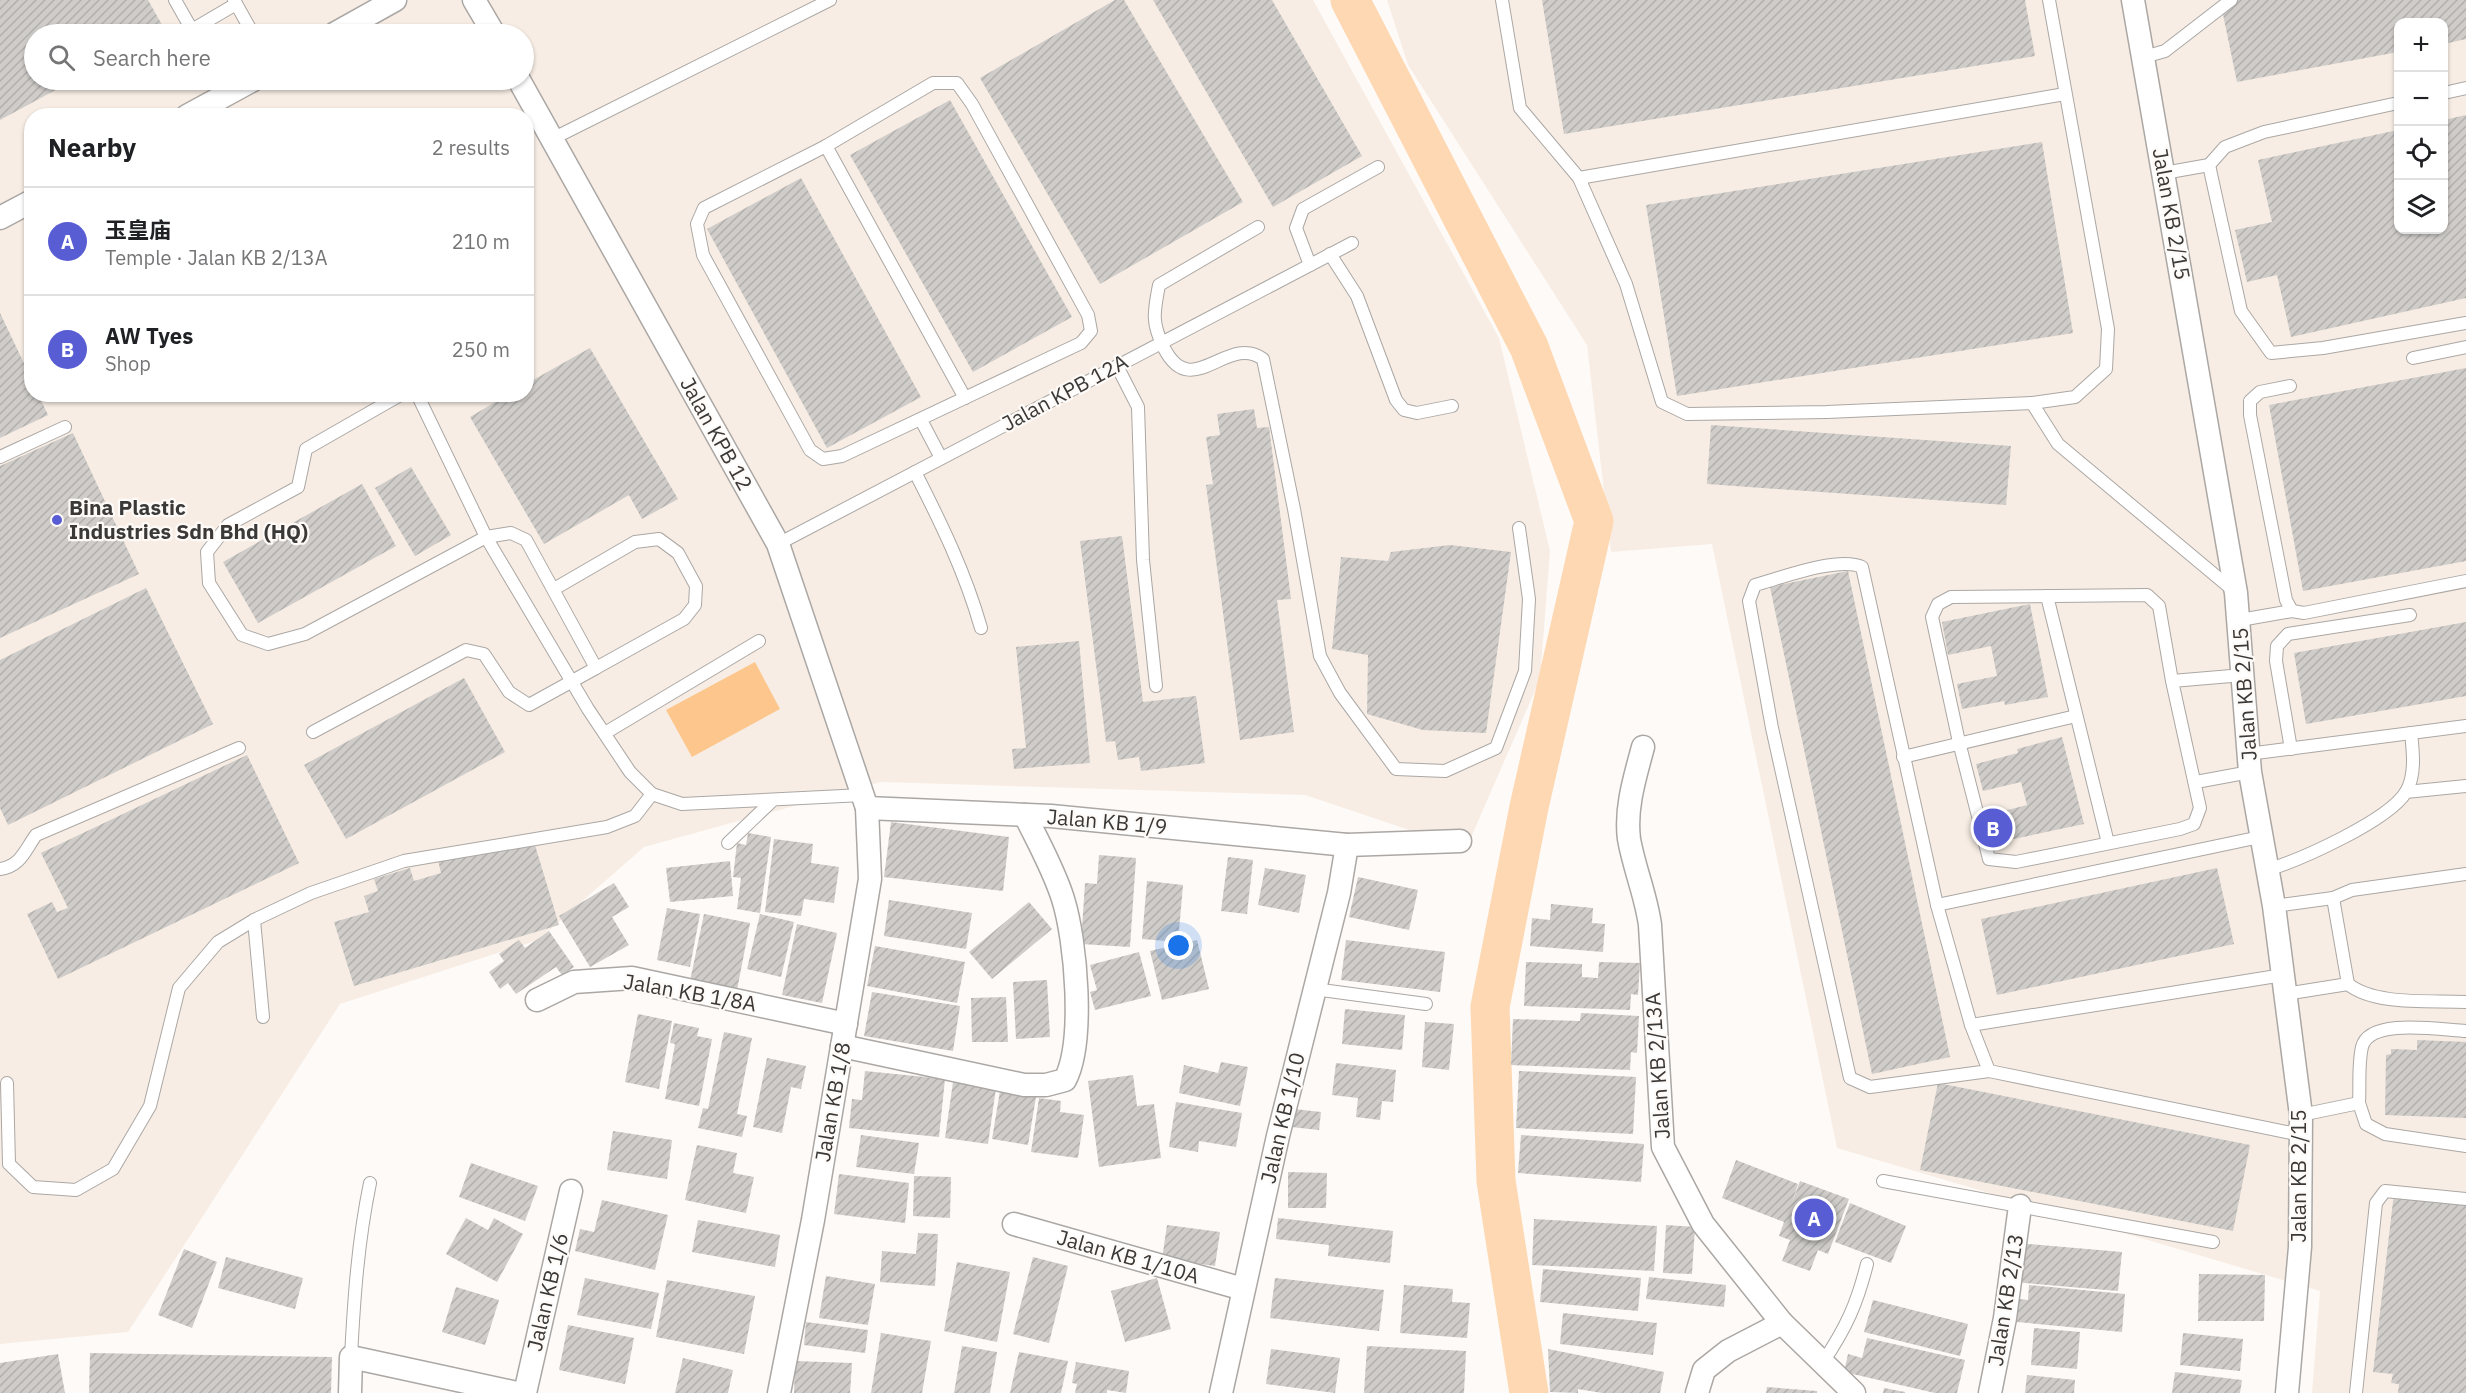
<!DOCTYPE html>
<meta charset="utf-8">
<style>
:root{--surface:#fff;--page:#f2f2f2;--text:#202124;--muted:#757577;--line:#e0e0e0;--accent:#595dd4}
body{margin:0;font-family:"IBM Plex Sans","Noto Sans SC",sans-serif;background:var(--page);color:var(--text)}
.controls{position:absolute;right:18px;top:18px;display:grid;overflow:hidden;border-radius:12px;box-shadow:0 2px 4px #0004}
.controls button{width:54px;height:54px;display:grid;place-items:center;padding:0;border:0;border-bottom:2px solid var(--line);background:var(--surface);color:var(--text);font:30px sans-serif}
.you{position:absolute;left:1179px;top:946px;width:21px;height:21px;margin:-15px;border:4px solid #fff;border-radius:50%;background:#1a73e8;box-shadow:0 0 0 9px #1a73e833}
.badge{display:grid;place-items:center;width:39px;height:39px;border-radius:50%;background:var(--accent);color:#fff;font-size:20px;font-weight:700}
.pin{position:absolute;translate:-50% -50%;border:3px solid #fff;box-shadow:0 2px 6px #0006}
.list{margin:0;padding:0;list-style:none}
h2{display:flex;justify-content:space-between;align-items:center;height:78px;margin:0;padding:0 24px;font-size:26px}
h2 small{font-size:20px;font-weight:400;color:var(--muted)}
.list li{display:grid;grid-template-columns:39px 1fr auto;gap:18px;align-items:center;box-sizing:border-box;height:108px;padding:0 24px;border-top:2px solid var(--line)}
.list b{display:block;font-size:22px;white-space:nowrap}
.list p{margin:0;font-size:20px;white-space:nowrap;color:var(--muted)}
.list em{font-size:20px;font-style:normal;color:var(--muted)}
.icon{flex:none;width:33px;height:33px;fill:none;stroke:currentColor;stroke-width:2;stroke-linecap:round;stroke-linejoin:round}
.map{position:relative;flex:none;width:2466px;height:1393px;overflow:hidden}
.search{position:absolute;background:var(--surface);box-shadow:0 2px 4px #0004;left:24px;top:24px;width:510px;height:66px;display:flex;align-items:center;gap:15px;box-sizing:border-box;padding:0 21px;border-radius:33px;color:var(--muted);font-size:22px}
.panel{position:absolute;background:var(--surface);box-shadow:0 2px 4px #0004;left:24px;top:108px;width:510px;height:294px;border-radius:24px}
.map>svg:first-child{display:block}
.built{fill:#f7ede4;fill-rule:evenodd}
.garden{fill:#fcc68d}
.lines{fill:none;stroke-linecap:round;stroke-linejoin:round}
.river{stroke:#fed8b2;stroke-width:39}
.building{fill:url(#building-hatch)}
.service-casing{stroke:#aba7a4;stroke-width:14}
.minor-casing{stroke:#aba7a4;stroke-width:25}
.service{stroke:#fff;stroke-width:12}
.minor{stroke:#fff;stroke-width:22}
.poi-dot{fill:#595dd4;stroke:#fefaf7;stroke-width:2}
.labels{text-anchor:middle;stroke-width:4.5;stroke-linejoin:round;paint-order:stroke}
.street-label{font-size:21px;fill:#3a3938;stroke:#fefaf7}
.poi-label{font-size:21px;font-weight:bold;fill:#3a3938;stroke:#fefaf7;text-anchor:start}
</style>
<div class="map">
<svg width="2466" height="1393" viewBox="0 0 2466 1393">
<defs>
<pattern id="building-hatch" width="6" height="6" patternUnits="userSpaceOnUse" patternTransform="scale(1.5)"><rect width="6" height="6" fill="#cfccc9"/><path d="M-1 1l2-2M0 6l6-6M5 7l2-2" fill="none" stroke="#b2b0ad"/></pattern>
</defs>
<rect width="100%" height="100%" fill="#fefaf7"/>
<g class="built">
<path d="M0,0H1313L1499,338L1550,551L1540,679L1466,849L1305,795L881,782L644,847L538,940L340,1004L128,1332L0,1344ZM34,34H524V80H34ZM32,116H526V394H32Z"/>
<path d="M1387,0H2466V1393H2312L2320,1291L1837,1148L1712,544L1611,552L1587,345L1408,65ZM2398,22H2444V230H2398Z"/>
</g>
<path class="garden" d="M755,662L780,709L692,757L666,710Z"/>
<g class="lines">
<path class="river" d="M1350,0L1529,347L1594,521L1529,807L1490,1007L1496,1181L1529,1393"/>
</g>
<g class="building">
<path d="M0,0H148L165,30L157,34H34V80H74L0,120Z"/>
<path d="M1115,0H1124L1243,202L1100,284L980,78Z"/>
<path d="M1153,0H1272L1362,156L1273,207Z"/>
<path d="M1542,0H2025L2035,56L1564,134Z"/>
<path d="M2220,0H2466V39L2444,44V22H2398V52L2237,82Z"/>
<path d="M950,100L1072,317L973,372L850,155Z"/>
<path d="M2466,115V298L2291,337L2277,275L2247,282L2235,230L2272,222L2258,160L2398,130V230H2444V120Z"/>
<path d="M2042,142L2073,333L1677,396L1646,205Z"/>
<path d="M801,178L921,397L827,448L707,229Z"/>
<path d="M0,313L32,380V394H38L48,415L0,438Z"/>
<path d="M590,348L678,499L642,519L629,495L544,544L470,417L509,394H526V384Z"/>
<path d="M2466,368V561L2303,591L2269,405Z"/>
<path d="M1254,409L1257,428L1269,427L1291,599L1277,600L1294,732L1240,740L1206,485L1213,484L1206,437L1220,435L1217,414Z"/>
<path d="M1711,425L2011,446L2006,505L1707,484Z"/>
<path d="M73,433L139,574L0,638V466Z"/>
<path d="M411,467L451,535L415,556L375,488Z"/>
<path d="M362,484L396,546L258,623L223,562Z"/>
<path d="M1122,536L1143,702L1196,696L1205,763L1141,771L1139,757L1118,760L1115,741L1106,742L1080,541Z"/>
<path d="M1450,545L1511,552L1486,733L1423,730L1367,714L1368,655L1332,649L1341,557L1388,561L1391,552Z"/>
<path d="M1848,571L1950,1057L1872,1074L1770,587Z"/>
<path d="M146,588L213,724L8,825L0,808V660Z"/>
<path d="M2030,604L2048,697L2005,705L2004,701L1962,709L1957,684L1997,676L1991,646L1948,655L1942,622Z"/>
<path d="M2466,622V696L2306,724L2294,653Z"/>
<path d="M1079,641L1090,763L1014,769L1012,749L1026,748L1016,647Z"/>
<path d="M464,678L505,752L346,839L304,765Z"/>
<path d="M2062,737L2084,824L1995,843L1988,815L2027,805L2021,782L1983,791L1976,764L2018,753L2017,749Z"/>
<path d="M247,755L299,863L58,979L27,914L52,902L57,912L68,908L41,853Z"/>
<path d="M891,822L1009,837L1003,891L884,877Z"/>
<path d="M748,833L771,837L760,913L737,909L741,878L733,877L737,843L746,845Z"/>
<path d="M774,839L813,844L811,863L839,867L834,903L804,899L801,916L765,912Z"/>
<path d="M535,845L559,925L354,986L334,922L369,912L364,896L378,891L374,879L410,868L414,881L441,873L438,860Z"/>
<path d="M1099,855L1136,858L1130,947L1081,944L1085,883L1097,884Z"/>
<path d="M1228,857L1253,860L1247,914L1221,911Z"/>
<path d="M730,861L733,896L670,902L666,868Z"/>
<path d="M1265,868L1306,875L1299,913L1258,905Z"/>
<path d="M2217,868L2234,944L1997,995L1981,919Z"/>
<path d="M1358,877L1418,890L1409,930L1349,917Z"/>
<path d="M1147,881L1183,885L1178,942L1142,939Z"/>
<path d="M614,883L629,907L612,917L629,945L590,967L559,916Z"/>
<path d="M889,900L972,913L966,949L884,936Z"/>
<path d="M1029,902L1052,929L992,979L969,952Z"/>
<path d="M1551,904L1593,908L1592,923L1605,924L1603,952L1530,946L1532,918L1550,920Z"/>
<path d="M667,908L700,914L690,967L657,960Z"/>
<path d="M704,914L750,923L737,990L690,981Z"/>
<path d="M760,914L794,922L781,977L747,969Z"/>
<path d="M797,924L837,933L822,1003L782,995Z"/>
<path d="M549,931L574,967L562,975L556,967L516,994L508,983L500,989L489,972L504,961L499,954L519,940L525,948Z"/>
<path d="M1197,940L1209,989L1162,1000L1150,951Z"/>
<path d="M1346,940L1445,952L1440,992L1341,980Z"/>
<path d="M875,946L965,962L957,1003L867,986Z"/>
<path d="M1139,952L1151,996L1095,1010L1090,992L1097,990L1090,965Z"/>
<path d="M1526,962L1582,964V977L1598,978L1599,962L1640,963L1638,995L1631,994L1630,1010L1524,1006Z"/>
<path d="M1047,980L1050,1037L1016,1039L1013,982Z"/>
<path d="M872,992L960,1006L953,1051L864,1036Z"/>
<path d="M1006,997L1008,1042H972L971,998Z"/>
<path d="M1345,1009L1405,1015L1402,1050L1342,1044Z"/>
<path d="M1581,1013L1639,1016L1637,1053L1631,1052L1630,1070L1511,1065L1513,1019L1580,1021Z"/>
<path d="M638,1014L672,1021L659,1089L625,1082Z"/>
<path d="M1425,1022L1454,1024L1449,1070L1422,1067Z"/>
<path d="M674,1023L699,1028L697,1036L712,1039L699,1106L665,1099L675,1044L670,1043Z"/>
<path d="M724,1032L752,1038L737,1114L747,1116L742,1137L698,1128L703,1108L708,1109Z"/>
<path d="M2417,1040L2466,1042V1118L2385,1115L2386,1055L2391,1054V1049L2417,1050Z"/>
<path d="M767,1058L806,1066L801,1089L791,1087L782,1133L753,1127Z"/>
<path d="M1221,1062L1248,1067L1240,1106L1179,1093L1184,1065L1218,1073Z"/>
<path d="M1336,1063L1396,1070L1393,1102L1382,1101L1380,1120L1356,1117L1358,1098L1332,1095Z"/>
<path d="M865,1071L945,1079L939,1137L849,1128L852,1099L862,1100Z"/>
<path d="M1519,1071L1636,1077L1633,1134L1516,1128Z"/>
<path d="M1133,1075L1137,1106L1154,1104L1161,1158L1099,1167L1088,1081Z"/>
<path d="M953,1082L996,1088L988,1144L945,1138Z"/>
<path d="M1938,1083L2250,1145L2233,1231L1920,1170Z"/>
<path d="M1000,1091L1036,1097L1028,1145L992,1139Z"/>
<path d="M1039,1098L1061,1101L1060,1112L1084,1115L1078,1158L1031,1152Z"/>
<path d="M1176,1102L1242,1113L1236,1147L1199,1141L1198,1152L1169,1147Z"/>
<path d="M1294,1109L1321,1112L1319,1130L1291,1127Z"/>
<path d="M613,1131L672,1140L667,1179L607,1170Z"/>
<path d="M861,1135L919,1143L914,1174L856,1167Z"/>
<path d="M1521,1135L1644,1144L1641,1182L1518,1173Z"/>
<path d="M697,1145L737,1153L733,1173L754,1177L746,1213L685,1200Z"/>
<path d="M1736,1160L1798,1184L1792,1203L1800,1181L1849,1199L1828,1254L1818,1250L1810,1271L1782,1261L1790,1240L1779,1236L1784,1222L1722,1198Z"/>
<path d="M471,1163L538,1186L525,1221L459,1197Z"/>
<path d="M1288,1172L1327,1173L1326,1208H1288Z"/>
<path d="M839,1174L909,1183L905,1223L834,1214Z"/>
<path d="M914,1176L951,1177L950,1218L913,1216Z"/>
<path d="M2394,1193L2466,1202V1393H2398L2399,1384L2391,1383L2393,1374L2373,1372Z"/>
<path d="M602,1200L668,1215L655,1270L575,1251L580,1229L594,1232Z"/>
<path d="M1850,1203L1906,1226L1891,1263L1835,1242Z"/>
<path d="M466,1218L488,1230L494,1218L523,1234L497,1282L446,1254Z"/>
<path d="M1278,1218L1393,1231L1390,1263L1328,1256L1329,1245L1276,1239Z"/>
<path d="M1534,1219L1657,1226L1654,1271L1532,1265Z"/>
<path d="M698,1220L780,1235L775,1267L692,1252Z"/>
<path d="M1167,1225L1220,1232L1215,1266L1162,1259Z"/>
<path d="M1666,1225L1695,1227L1692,1274L1663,1273Z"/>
<path d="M918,1233L938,1234L935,1286L880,1282L882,1251L916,1254Z"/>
<path d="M2017,1243L2122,1252L2118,1291L2013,1282Z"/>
<path d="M184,1249L217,1262L192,1328L158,1315Z"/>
<path d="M226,1257L303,1278L295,1309L218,1288Z"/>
<path d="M1033,1257L1068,1266L1049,1343L1013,1334Z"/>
<path d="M957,1262L1010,1272L997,1342L944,1331Z"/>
<path d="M1543,1269L1641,1278L1638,1311L1540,1302Z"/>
<path d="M2199,1274L2265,1275L2264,1321H2198Z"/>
<path d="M826,1276L875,1284L868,1325L819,1318Z"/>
<path d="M1649,1277L1726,1285L1724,1307L1646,1299Z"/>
<path d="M585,1278L659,1293L651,1329L577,1315Z"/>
<path d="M1157,1278L1171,1329L1125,1342L1111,1291Z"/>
<path d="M1275,1278L1384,1290L1379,1331L1270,1318Z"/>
<path d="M667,1280L755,1296L744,1354L656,1337Z"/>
<path d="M1404,1285L1453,1289L1452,1302L1470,1303L1467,1338L1400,1333Z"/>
<path d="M2029,1285L2125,1294L2122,1332L2017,1322L2019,1299L2028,1300Z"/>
<path d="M456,1287L499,1300L485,1345L442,1332Z"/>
<path d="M1873,1300L1968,1324L1960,1356L1864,1332Z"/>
<path d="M1563,1313L1657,1323L1653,1355L1560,1344Z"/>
<path d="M806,1322L868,1330L865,1353L804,1345Z"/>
<path d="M568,1325L634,1338L625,1384L559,1370Z"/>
<path d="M2034,1328L2080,1332L2077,1369L2031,1365Z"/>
<path d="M881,1333L931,1341L922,1393H871Z"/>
<path d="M2183,1333L2243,1339L2240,1371L2180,1365Z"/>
<path d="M1867,1338L1965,1360L1957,1393H1935L1844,1372L1848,1354L1862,1358Z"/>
<path d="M962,1346L997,1352L990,1393H954Z"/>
<path d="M1367,1346L1466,1351L1464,1393H1364Z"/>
<path d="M1271,1349L1340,1358L1335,1393L1266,1384Z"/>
<path d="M1548,1349L1664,1372L1660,1393H1602L1578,1389V1393L1550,1392Z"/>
<path d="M1019,1352L1068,1361L1061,1393H1010Z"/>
<path d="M90,1353L332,1357L331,1393H89Z"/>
<path d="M58,1354L65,1393H0V1363Z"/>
<path d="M683,1358L733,1370L728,1393H675Z"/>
<path d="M795,1361L852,1363L850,1393H794Z"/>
<path d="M1076,1362L1129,1371L1126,1393L1107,1390V1393H1075L1077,1384L1072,1383Z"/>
<path d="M2175,1372L2242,1380L2240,1393H2172Z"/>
<path d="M2027,1375L2075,1380L2074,1393H2025Z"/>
<path d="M1767,1387L1817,1391V1393H1766Z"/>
<path d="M1884,1388L1905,1392V1393H1883Z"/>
</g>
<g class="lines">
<g class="service-casing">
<g id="service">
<path d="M175,0L192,30"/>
<path d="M234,0L253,34"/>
<path d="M1502,0L1520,108L1579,178L1626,284L1662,402L1687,414L1827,412L2032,403L2058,444L2234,591"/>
<path d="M185,34L236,4"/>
<path d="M2144,57L2165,51L2231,0"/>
<path d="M933,83H957L972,104L1088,315L1091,331L1081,343L842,456L823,459L810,450L703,255L697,224L704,208L826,146Z"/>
<path d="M2444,93L2466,88"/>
<path d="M552,139L830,0"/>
<path d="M826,146L965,398"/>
<path d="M2209,165L2241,311L2271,353L2323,348L2466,323"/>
<path d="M2164,173L2209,165L2225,147L2264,132L2398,103"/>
<path d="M1579,178L2065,94"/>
<path d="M1258,227L1159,285C1154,312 1151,322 1164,348C1192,403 1227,333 1263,359L1294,509L1320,656L1340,693L1396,769L1445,771L1496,748L1525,671L1529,599L1519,528"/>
<path d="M1330,254L1357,296L1396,400L1404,410L1417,413L1452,406"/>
<path d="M1310,265L1296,228L1303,209L1378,167"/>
<path d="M2413,358L2466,347"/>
<path d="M1117,366L1138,407L1143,560L1156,686"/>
<path d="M2290,386L2260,392L2250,401V415L2286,600L2292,611"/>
<path d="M417,394L486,537L588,709L630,772L652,794L682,804L863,795"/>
<path d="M2032,403L2075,397L2106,369L2108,329L2049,0"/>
<path d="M921,420L941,458"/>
<path d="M0,457L65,427"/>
<path d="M915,472C941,523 965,572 981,628"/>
<path d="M778,544L1352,243"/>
<path d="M554,589L635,542L659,539L678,553L696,586L695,605L684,619L596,668"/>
<path d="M2047,596L2108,843"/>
<path d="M2240,620L2292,611L2304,613L2466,581"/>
<path d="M2172,681L2200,808L2194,824L2180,829L2016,862L1989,859L1959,742L1932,617L1938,604L1951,597L2147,595L2159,606L2172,681L2243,675"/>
<path d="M313,732L466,650L484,654L509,692L529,705L596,668L526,540L511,533L486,537L305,634L268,644L242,635L209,583L207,552L228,525L298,487L306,449L402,394"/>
<path d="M605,733L759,641"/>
<path d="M2291,749L2276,661L2277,646L2288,634L2410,615"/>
<path d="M2248,754L2466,726"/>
<path d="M1903,757L2076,716"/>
<path d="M2196,782L2250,772"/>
<path d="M2406,792L2466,786"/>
<path d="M728,843L771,802"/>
<path d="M0,869C21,866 25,850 36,835L239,748"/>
<path d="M2267,870C2300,860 2388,821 2406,792C2416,775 2413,751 2411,733"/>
<path d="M2333,898L2348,984C2375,1006 2431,1000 2466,1002"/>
<path d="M1937,905L2260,837"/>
<path d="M2274,906L2333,898L2352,890L2466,874"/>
<path d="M254,920L263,1017"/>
<path d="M1314,989L1426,1004"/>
<path d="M2285,994L2348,984"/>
<path d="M1971,1025L2283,975"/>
<path d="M1989,1071L1971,1025L1937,905L1862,567C1838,556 1781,578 1755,585L1749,601L1772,728L1850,1078L1870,1087L1989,1071L2301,1135"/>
<path d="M7,1083L9,1164L33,1187L76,1190L113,1169L150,1106L179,988L218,942L254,920L311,893L404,861L607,827L635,816L652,794"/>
<path d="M2359,1103C2360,1086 2358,1064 2362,1047C2369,1017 2442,1030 2466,1031"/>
<path d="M2301,1115L2359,1103L2366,1124L2385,1134L2466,1146"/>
<path d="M1883,1181L2213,1242"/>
<path d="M351,1357C354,1298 358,1241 370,1183"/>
<path d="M1823,1362C1846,1328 1857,1304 1867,1264"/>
<path d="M2356,1393L2376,1203L2385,1191L2466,1199"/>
</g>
</g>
<g class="minor-casing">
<g id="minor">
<path d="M474,0L494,34"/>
<path d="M2133,0L2236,593L2250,772L2274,906L2301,1115L2300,1247L2287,1393"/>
<path d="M334,34L395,0"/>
<path d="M519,80L778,544L867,808L870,879L813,1220L779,1393"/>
<path d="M187,116L253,80"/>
<path d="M0,218L32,201"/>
<path d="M1643,747C1635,777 1625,808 1629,839C1634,868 1646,895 1650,925L1663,1147L1703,1224L1782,1323L1854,1393"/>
<path d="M867,808L1051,816L1347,845L1460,841"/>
<path d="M537,1000L574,982L632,978L846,1024"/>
<path d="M842,1046L1024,1085H1046L1065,1080C1085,1042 1076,940 1063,899C1054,870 1038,842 1025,815"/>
<path d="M1014,1224L1243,1289"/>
<path d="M350,1393L351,1357L517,1393"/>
<path d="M525,1393L571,1191"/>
<path d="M1221,1393L1278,1136L1339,893L1347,845"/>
<path d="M1697,1393L1704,1370L1728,1351L1782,1323"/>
<path d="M1990,1393L2005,1318L2020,1206"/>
</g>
</g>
<use href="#service" class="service"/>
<use href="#minor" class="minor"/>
</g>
<circle class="poi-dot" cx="57" cy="520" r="6"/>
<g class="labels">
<g class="street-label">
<text transform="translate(2171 214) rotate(80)" y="7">Jalan KB 2/15</text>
<text transform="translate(1065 393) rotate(-28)" y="7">Jalan KPB 12A</text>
<text transform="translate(716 434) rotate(61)" y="7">Jalan KPB 12</text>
<text transform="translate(2245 694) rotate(-94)" y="7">Jalan KB 2/15</text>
<text transform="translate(1107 822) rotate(5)" y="7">Jalan KB 1/9</text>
<text transform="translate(690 993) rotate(10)" y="7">Jalan KB 1/8A</text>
<text transform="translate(1658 1066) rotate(-94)" y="7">Jalan KB 2/13A</text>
<text transform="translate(833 1102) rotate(-80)" y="7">Jalan KB 1/8</text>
<text transform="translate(1283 1118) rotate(-77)" y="7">Jalan KB 1/10</text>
<text transform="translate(2299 1176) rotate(-90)" y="7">Jalan KB 2/15</text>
<text transform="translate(1128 1257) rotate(16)" y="7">Jalan KB 1/10A</text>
<text transform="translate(548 1292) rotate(-77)" y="7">Jalan KB 1/6</text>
<text transform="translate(2006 1300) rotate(-81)" y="7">Jalan KB 2/13</text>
</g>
<g class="poi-label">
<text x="69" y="515">Bina Plastic<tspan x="69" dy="24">Industries Sdn Bhd (HQ)</tspan></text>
</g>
</g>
</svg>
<div class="controls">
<button>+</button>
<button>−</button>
<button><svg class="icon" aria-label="locate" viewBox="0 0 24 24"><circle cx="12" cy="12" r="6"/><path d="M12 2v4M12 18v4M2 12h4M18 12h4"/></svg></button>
<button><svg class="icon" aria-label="layers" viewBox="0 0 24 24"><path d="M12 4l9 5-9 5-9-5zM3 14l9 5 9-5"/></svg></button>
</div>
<div class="you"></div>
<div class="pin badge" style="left:1814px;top:1218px">A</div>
<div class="pin badge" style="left:1993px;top:828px">B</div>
<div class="search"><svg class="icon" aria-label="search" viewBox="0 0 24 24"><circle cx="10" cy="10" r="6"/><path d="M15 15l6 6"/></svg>Search here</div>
<section class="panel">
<h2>Nearby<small>2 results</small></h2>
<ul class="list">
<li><span class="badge">A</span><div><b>玉皇庙</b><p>Temple · Jalan KB 2/13A</p></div><em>210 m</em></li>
<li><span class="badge">B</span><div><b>AW Tyes</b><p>Shop</p></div><em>250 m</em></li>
</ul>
</section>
</div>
